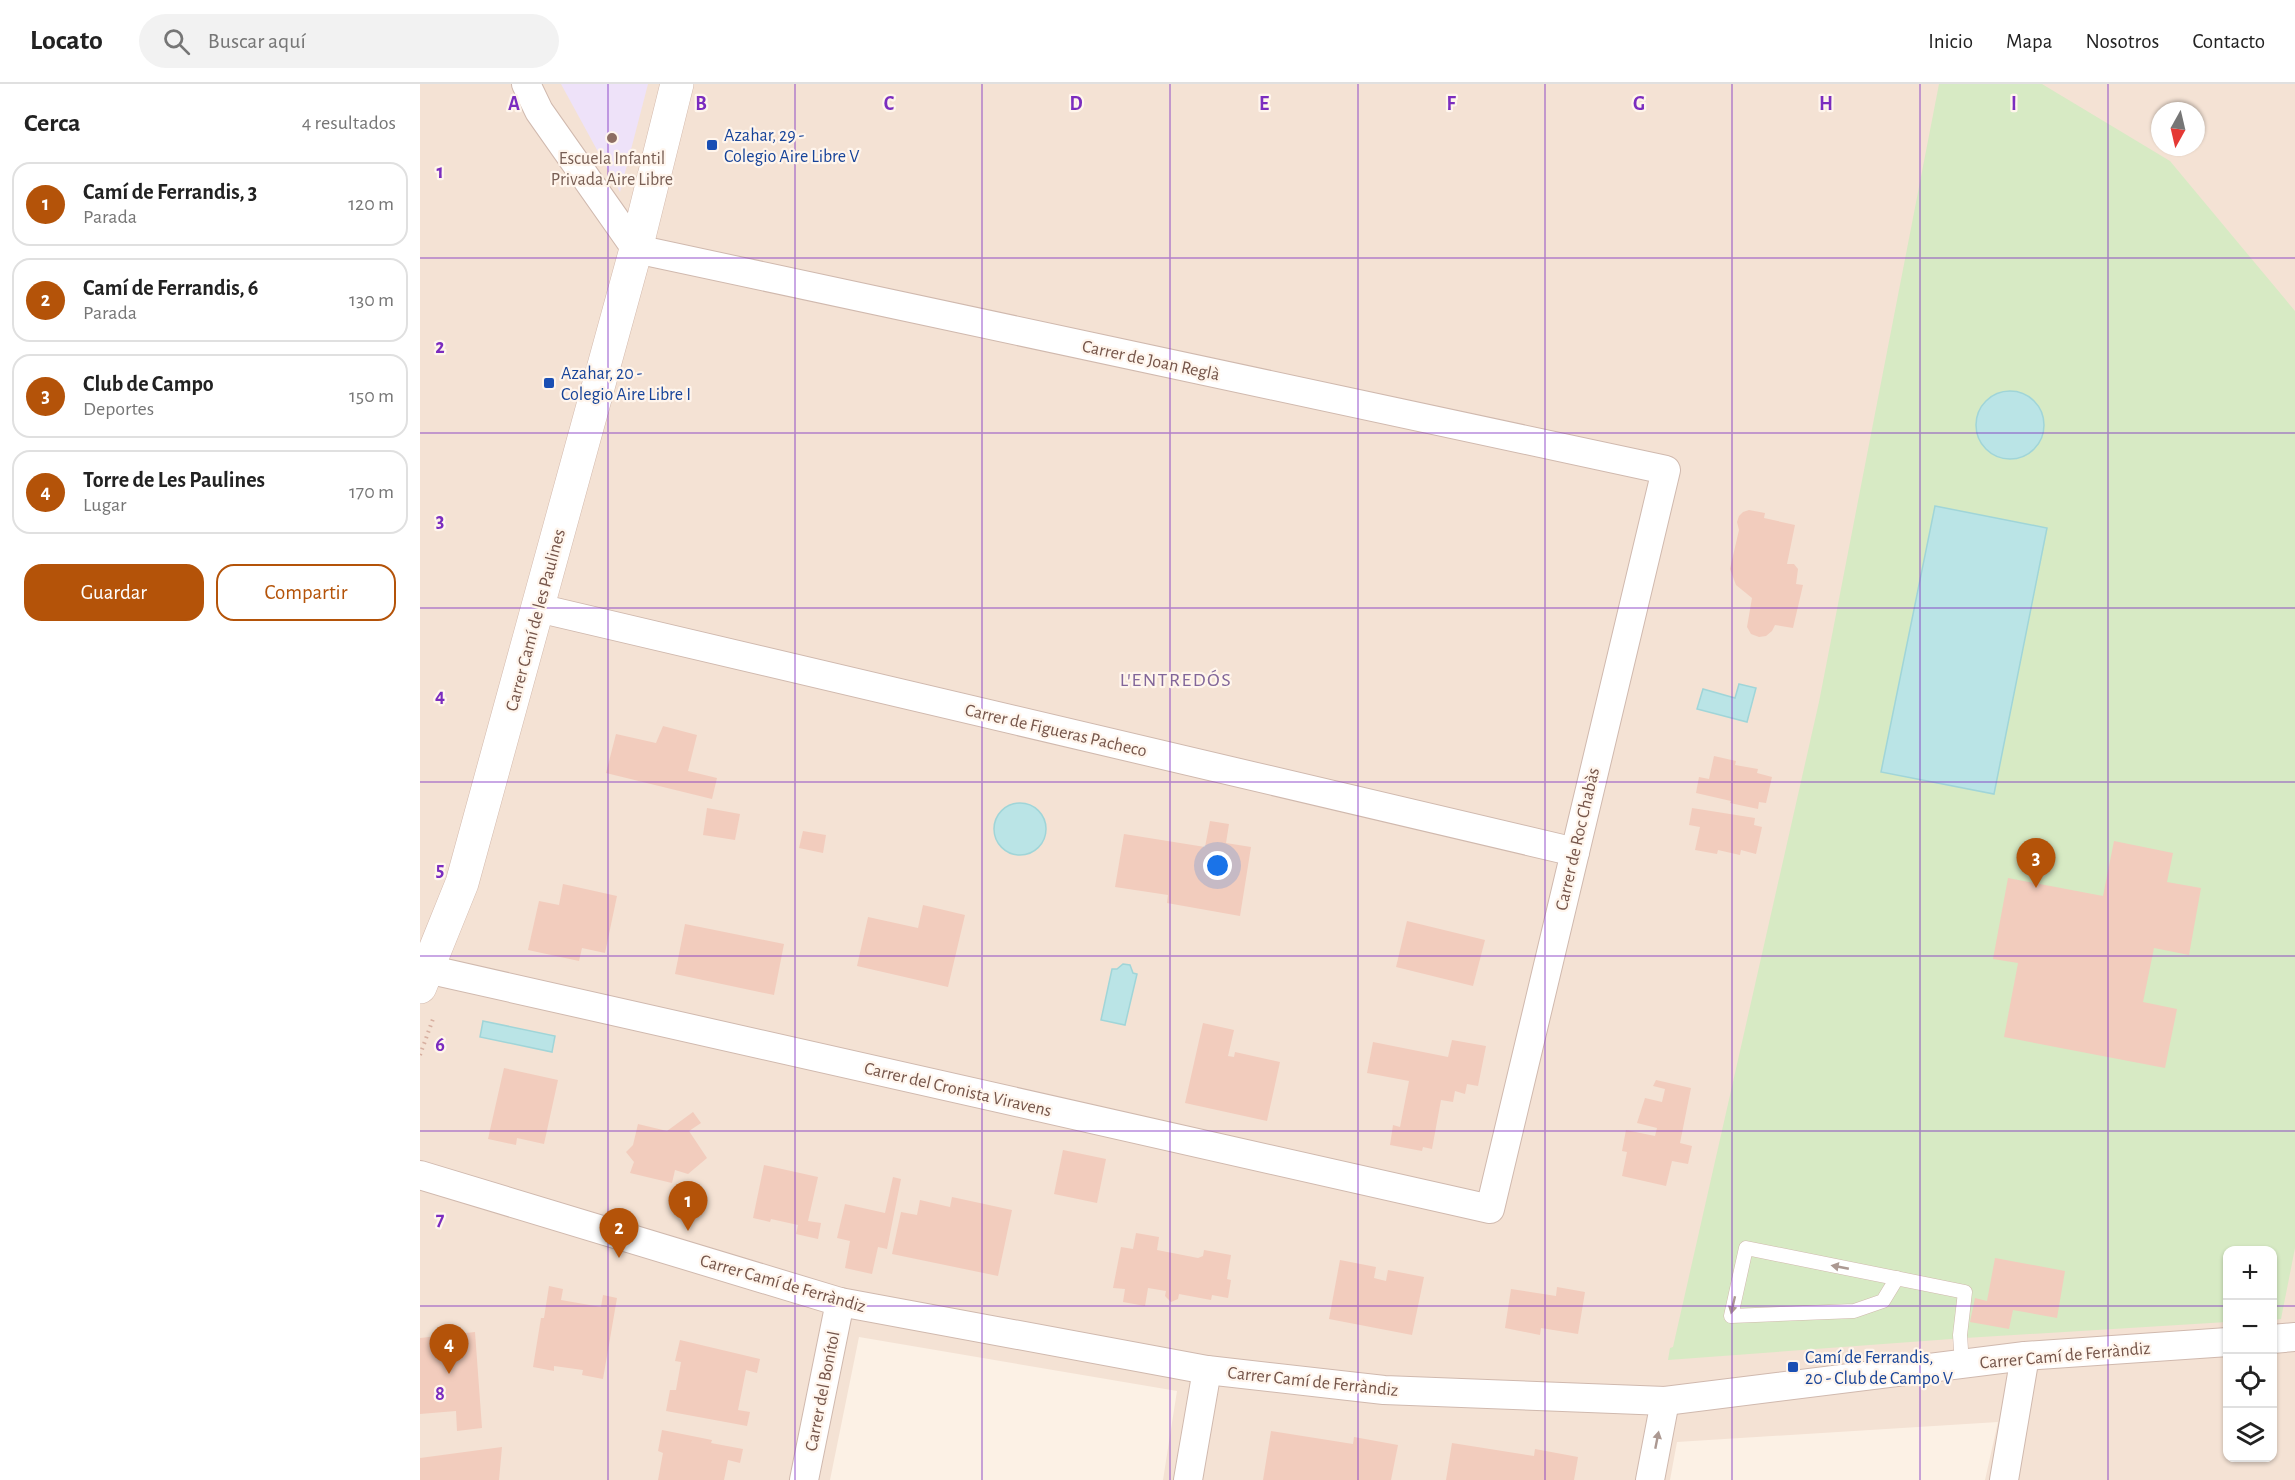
<!DOCTYPE html>
<html lang="es">
<meta charset="utf-8">
<style>
:root{--surface:#fff;--page:#f2f2f2;--text:#222;--muted:#767676;--line:#e0e0e0;--accent:#b45309}
body{margin:0;font-family:"Alegreya Sans",sans-serif;background:var(--page);color:var(--text)}
.controls{position:absolute;right:18px;bottom:18px;display:grid;overflow:hidden;border-radius:12px;box-shadow:0 2px 4px #0004}
.controls button{width:54px;height:54px;display:grid;place-items:center;padding:0;border:0;border-bottom:2px solid var(--line);background:var(--surface);color:var(--text);font:30px sans-serif}
.compass{position:absolute;left:1731px;top:18px;width:54px;height:54px;border-radius:50%;background:var(--surface);box-shadow:0 2px 4px #0004;rotate:188deg}
.you{position:absolute;left:798px;top:782px;width:21px;height:21px;margin:-15px;border:4px solid #fff;border-radius:50%;background:#1a73e8;box-shadow:0 0 0 9px #1a73e833}
.badge{display:grid;place-items:center;width:39px;height:39px;border-radius:50%;background:var(--accent);color:#fff;font-size:20px;font-weight:700}
.pin{position:absolute;translate:-50% -50px;filter:drop-shadow(0 2px 3px #0008)}
.pin::after{content:'';position:absolute;top:32px;width:21px;height:18px;background:inherit;clip-path:polygon(0 0,100% 0,50% 100%)}
.list{margin:0;padding:0;list-style:none}
h2{display:flex;justify-content:space-between;align-items:center;height:78px;margin:0;padding:0 24px;font-size:26px}
h2 small{font-size:20px;font-weight:400;color:var(--muted)}
.list li{display:grid;grid-template-columns:39px 1fr auto;gap:18px;align-items:center;box-sizing:border-box;height:84px;margin:0 12px 12px;padding:0 12px;border:2px solid var(--line);border-radius:18px}
.list b{display:block;font-size:22px;white-space:nowrap}
.list p{margin:0;font-size:20px;white-space:nowrap;color:var(--muted)}
.list em{font-size:20px;font-style:normal;color:var(--muted)}
.actions{display:flex;gap:12px;padding:18px 24px}
.actions a{flex:1;padding:14px 0;border:2px solid var(--accent);border-radius:18px;text-align:center;font-size:21px;color:var(--accent)}
.actions .main{background:var(--accent);color:#fff}
.icon{flex:none;width:33px;height:33px;fill:none;stroke:currentColor;stroke-width:2;stroke-linecap:round;stroke-linejoin:round}
.map{position:relative;flex:none;width:1875px;height:1396px;overflow:hidden}
header{display:flex;align-items:center;gap:36px;box-sizing:border-box;height:84px;padding:0 30px;background:var(--surface);border-bottom:2px solid var(--line)}
header strong{font-size:28px}
nav{display:flex;gap:33px;margin-inline-start:auto;font-size:21px}
.search{width:420px;height:54px;background:var(--page);display:flex;align-items:center;gap:15px;box-sizing:border-box;padding:0 21px;border-radius:33px;color:var(--muted);font-size:22px}
main{display:flex}
aside{flex:1;background:var(--surface)}
.map>svg:first-child{display:block}
.residential{fill:#f4e2d4;fill-rule:evenodd}
.education{fill:#eee2f9}
.green{fill:#d7eac4}
.water{fill:#bae4e6;stroke:#a0d5d8;stroke-width:1.5}
.building{fill:#f2ccbd}
.lines{fill:none;stroke-linecap:round;stroke-linejoin:round}
.service-casing{stroke:#d0b9ae;stroke-width:15}
.minor-casing{stroke:#d0b9ae;stroke-width:30}
.secondary-casing{stroke:#d3b9ac;stroke-width:34}
.path{stroke:#d7afa0;stroke-width:4;stroke-dasharray:1.5 4.5;stroke-linecap:butt}
.service{stroke:#fff;stroke-width:14}
.minor{stroke:#fff;stroke-width:28}
.secondary{stroke:#fff;stroke-width:33}
.oneway{fill:#ac9992}
.grid{fill:none;stroke:#7b2cbf;stroke-width:1.5;stroke-opacity:0.55}
.education-dot{fill:#8d6e63;stroke:#fff5ec;stroke-width:2}
.transit-dot{fill:#1a4fb4;stroke:#fff5ec;stroke-width:2}
.labels{text-anchor:middle;stroke-width:4.5;stroke-linejoin:round;paint-order:stroke}
.transit-label{font-size:18px;fill:#164399;stroke:#fff5ec;text-anchor:start}
.education-label{font-size:18px;fill:#785e54;stroke:#fff5ec}
.street-label{font-size:18px;fill:#75554a;stroke:#fff5ec}
.neighbourhood-label{font-size:20px;letter-spacing:1.5px;fill:#826699;stroke:#fff5ec}
.grid-label{font-size:20px;text-anchor:middle;font-weight:bold;fill:#7b2cbf;stroke:#fff5ec;stroke-width:4.5;stroke-linejoin:round;paint-order:stroke}
</style>
<header>
<strong>Locato</strong>
<div class="search"><svg class="icon" aria-label="search" viewBox="0 0 24 24"><circle cx="10" cy="10" r="6"/><path d="M15 15l6 6"/></svg>Buscar aquí</div>
<nav><a>Inicio</a><a>Mapa</a><a>Nosotros</a><a>Contacto</a></nav>
</header>
<main>
<aside>
<h2>Cerca<small>4 resultados</small></h2>
<ul class="list">
<li><span class="badge">1</span><div><b>Camí de Ferrandis, 3</b><p>Parada</p></div><em>120 m</em></li>
<li><span class="badge">2</span><div><b>Camí de Ferrandis, 6</b><p>Parada</p></div><em>130 m</em></li>
<li><span class="badge">3</span><div><b>Club de Campo</b><p>Deportes</p></div><em>150 m</em></li>
<li><span class="badge">4</span><div><b>Torre de Les Paulines</b><p>Lugar</p></div><em>170 m</em></li>
</ul>
<div class="actions"><a class="main">Guardar</a><a>Compartir</a></div>
</aside>
<div class="map">
<svg width="1875" height="1396" viewBox="0 0 1875 1396">
<rect width="100%" height="100%" fill="#fcf1e5"/>
<path class="residential" d="M0,0H1875V1396H1565L1578,1338L1257,1358L1250,1396H743L757,1307L439,1253L410,1396H0ZM1740,27H1776V63H1740ZM1808,1166H1852V1374H1808Z"/>
<path class="education" d="M141,0H228L200,108Z"/>
<path class="green" d="M1519,0H1622L1750,77L1875,227V1164L1861,1235L1853,1236L1852,1166H1808L1807,1238L1545,1254L1248,1276L1250,1264L1253,1263L1399,618Z"/>
<g class="water">
<circle cx="1590" cy="341" r="34"/>
<path d="M1515,422L1627,444L1574,710L1461,688Z"/>
<path d="M1319,600L1336,604L1327,638L1277,625L1283,605L1315,614Z"/>
<circle cx="600" cy="745" r="26"/>
<path d="M703,880L710,881L713,889L717,890L705,941L681,936L692,885H697Z"/>
<path d="M63,937L135,952L132,968L60,953Z"/>
</g>
<g class="building">
<path d="M1329,426L1345,429L1344,434L1375,441L1367,480H1374L1378,485L1376,500L1383,501L1373,544L1355,541L1352,547L1346,552L1339,553L1331,550L1327,543L1332,514L1316,501L1310,485L1319,446L1317,438L1319,432L1323,428Z"/>
<path d="M243,642L277,651L268,687L297,694L292,715L186,689L196,650L236,659Z"/>
<path d="M1294,672L1316,677L1315,681L1338,685L1337,689L1352,693L1346,719L1339,718L1338,725L1310,719L1311,717L1276,709L1279,693L1289,695Z"/>
<path d="M287,724L320,730L315,756L283,751Z"/>
<path d="M1272,724L1335,734L1334,741L1342,743L1336,770L1321,766L1320,771L1298,766L1297,770L1275,766L1280,743L1269,741Z"/>
<path d="M790,737L809,740L806,759L831,763L820,832L747,819L748,811L695,803L704,750L785,763Z"/>
<path d="M383,747L406,751L403,769L379,764Z"/>
<path d="M1694,757L1753,769L1747,798L1781,804L1769,871L1734,864L1723,918L1757,925L1745,984L1584,953L1598,879L1573,875L1588,794L1683,812Z"/>
<path d="M143,800L197,812L185,869L162,864L159,877L108,866L119,817L139,821Z"/>
<path d="M503,821L545,831L528,903L437,882L448,833L498,844Z"/>
<path d="M987,837L1065,856L1053,902L976,883Z"/>
<path d="M265,840L364,860L354,911L255,890Z"/>
<path d="M783,939L814,946L808,972L814,973L815,968L860,978L847,1037L765,1019Z"/>
<path d="M1032,956L1066,962L1058,1002L1047,1000L1045,1010L1035,1007L1033,1018L1021,1016L1012,1065L1003,1063L1002,1067L970,1061L973,1041L980,1043L989,997L947,989L953,958L1028,973Z"/>
<path d="M84,984L138,996L124,1060L97,1054L96,1061L68,1055Z"/>
<path d="M1236,996L1271,1004L1260,1059L1272,1062L1268,1080L1252,1077L1246,1102L1202,1092L1207,1068L1202,1067L1206,1046L1235,1052L1237,1044L1217,1039L1225,1014L1242,1018L1245,1005L1233,1002Z"/>
<path d="M273,1028L281,1039L269,1047L287,1074L268,1090L255,1086L252,1099L210,1089L214,1078L206,1068L213,1061L218,1040L247,1047Z"/>
<path d="M643,1066L686,1075L677,1119L634,1110Z"/>
<path d="M344,1081L398,1093L388,1137L401,1139L398,1155L376,1150L378,1141L351,1135L350,1138L333,1134Z"/>
<path d="M473,1093L481,1095L467,1165L458,1163L452,1190L425,1184L430,1157L417,1154L425,1120L465,1129Z"/>
<path d="M532,1113L592,1126L578,1192L472,1170L481,1128L497,1131L500,1116L530,1123Z"/>
<path d="M716,1149L739,1153L737,1166L778,1174L783,1172L784,1166L811,1171L807,1195L811,1196L808,1214L792,1211L791,1216L759,1210L758,1215L751,1218L745,1212L746,1207L728,1204L725,1222L703,1218L705,1205L693,1204L701,1163L713,1165Z"/>
<path d="M1575,1174L1645,1187L1637,1234L1593,1226L1589,1245L1550,1238L1555,1214L1567,1217Z"/>
<path d="M920,1176L956,1183L954,1194L966,1197L968,1186L1004,1193L992,1251L909,1235Z"/>
<path d="M129,1202L143,1205L141,1216L181,1223L183,1211L197,1214L183,1295L162,1291L163,1286L134,1282V1287L113,1283L121,1234H124Z"/>
<path d="M1137,1203L1165,1208L1158,1250L1121,1244L1120,1251L1085,1244L1091,1205L1136,1212Z"/>
<path d="M55,1248L62,1344L37,1347L36,1327L0,1330V1254Z"/>
<path d="M260,1256L340,1275L337,1289L326,1286L318,1326L330,1328L327,1342L246,1327L250,1306H256L261,1278L255,1277Z"/>
<path d="M242,1346L292,1356L291,1359L323,1365L320,1379L308,1376L304,1396H238L243,1369L238,1367Z"/>
<path d="M851,1347L933,1360L934,1353L978,1361L971,1396H843Z"/>
<path d="M1032,1359L1114,1372L1115,1365L1158,1373L1154,1396H1026Z"/>
<path d="M82,1363L79,1396H0V1374Z"/>
</g>
<g class="lines">
<g class="service-casing">
<path id="service" d="M1477,1194L1463,1217L1434,1227L1311,1232L1326,1164L1545,1208L1540,1251L1542,1280"/>
</g>
<g class="minor-casing">
<g id="minor">
<path d="M118,524L1155,768"/>
<path d="M7,885L1070,1125L1246,386L216,165L119,27L106,0"/>
<path d="M0,1091L420,1218L787,1286L964,1306L1245,1317L1605,1272L1808,1258"/>
<path d="M1852,1255L1875,1253"/>
<path d="M384,1396L420,1218"/>
<path d="M768,1396L787,1286"/>
<path d="M1230,1396L1245,1317"/>
<path d="M1584,1396L1605,1272"/>
</g>
</g>
<g class="secondary-casing">
<path id="secondary" d="M0,903L42,799L216,165L257,0"/>
</g>
<path class="path" d="M0,971L13,935"/>
<use href="#service" class="service"/>
<use href="#minor" class="minor"/>
<use href="#secondary" class="secondary"/>
</g>
<defs><path id="oneway-solid" d="M-6-.8H1V-3.2L6.5 0L1 3.2V.8H-6Z" transform="scale(1.5)"/></defs>
<g class="oneway">
<use href="#oneway-solid" transform="translate(1420 1183) rotate(-169)"/>
<use href="#oneway-solid" transform="translate(1313 1221) rotate(103)"/>
<use href="#oneway-solid" transform="translate(1237 1356) rotate(-79)"/>
</g>
<path class="grid" d="M188,0V1396M375,0V1396M562,0V1396M750,0V1396M938,0V1396M1125,0V1396M1312,0V1396M1500,0V1396M1688,0V1396M0,174H1875M0,349H1875M0,524H1875M0,698H1875M0,872H1875M0,1047H1875M0,1222H1808M1852,1222H1875"/>
<circle class="education-dot" cx="192" cy="54" r="6"/>
<g class="transit-dot">
<rect x="286" y="55" width="12" height="12" rx="3"/>
<rect x="123" y="293" width="12" height="12" rx="3"/>
<rect x="1367" y="1277" width="12" height="12" rx="3"/>
</g>
<g class="labels">
<g class="transit-label">
<text x="304" y="57">Azahar, 29 -<tspan x="304" dy="21">Colegio Aire Libre V</tspan></text>
<text x="141" y="295">Azahar, 20 -<tspan x="141" dy="21">Colegio Aire Libre I</tspan></text>
<text x="1385" y="1279">Camí de Ferrandis,<tspan x="1385" dy="21">20 - Club de Campo V</tspan></text>
</g>
<g class="education-label">
<text x="192" y="80">Escuela Infantil<tspan x="192" dy="21">Privada Aire Libre</tspan></text>
</g>
<g class="street-label">
<text transform="translate(731 276) rotate(12)" y="6">Carrer de Joan Reglà</text>
<text transform="translate(115 536) rotate(-75)" y="6">Carrer Camí de les Paulines</text>
<text transform="translate(636 646) rotate(13)" y="6">Carrer de Figueras Pacheco</text>
<text transform="translate(1157 755) rotate(-77)" y="6">Carrer de Roc Chabàs</text>
<text transform="translate(538 1005) rotate(13)" y="6">Carrer del Cronista Viravens</text>
<text transform="translate(363 1199) rotate(16)" y="6">Carrer Camí de Ferràndiz</text>
<text transform="translate(1645 1271) rotate(-5)" y="6">Carrer Camí de Ferràndiz</text>
<text transform="translate(893 1297) rotate(6)" y="6">Carrer Camí de Ferràndiz</text>
<text transform="translate(402 1307) rotate(-79)" y="6">Carrer del Bonítol</text>
</g>
<g class="neighbourhood-label">
<text x="756" y="602">L'ENTREDÓS</text>
</g>
</g>
<g class="grid-label">
<text x="94" y="26">A</text>
<text x="281" y="26">B</text>
<text x="469" y="26">C</text>
<text x="656" y="26">D</text>
<text x="844" y="26">E</text>
<text x="1031" y="26">F</text>
<text x="1219" y="26">G</text>
<text x="1406" y="26">H</text>
<text x="1594" y="26">I</text>
<text x="20" y="94">1</text>
<text x="20" y="269">2</text>
<text x="20" y="443">3</text>
<text x="20" y="618">4</text>
<text x="20" y="792">5</text>
<text x="20" y="967">6</text>
<text x="20" y="1141">7</text>
<text x="20" y="1316">8</text>
</g>
</svg>
<div class="controls">
<button>+</button>
<button>−</button>
<button><svg class="icon" aria-label="locate" viewBox="0 0 24 24"><circle cx="12" cy="12" r="6"/><path d="M12 2v4M12 18v4M2 12h4M18 12h4"/></svg></button>
<button><svg class="icon" aria-label="layers" viewBox="0 0 24 24"><path d="M12 4l9 5-9 5-9-5zM3 14l9 5 9-5"/></svg></button>
</div>
<svg class="compass" viewBox="-18 -18 36 36"><path d="M0-13l5 13h-10z" fill="#e53935"/><path d="M0 13l5-13h-10z" fill="#767676"/></svg>
<div class="you"></div>
<div class="pin badge" style="left:268px;top:1147px">1</div>
<div class="pin badge" style="left:199px;top:1174px">2</div>
<div class="pin badge" style="left:1616px;top:804px">3</div>
<div class="pin badge" style="left:29px;top:1290px">4</div>
</div>
</main>
